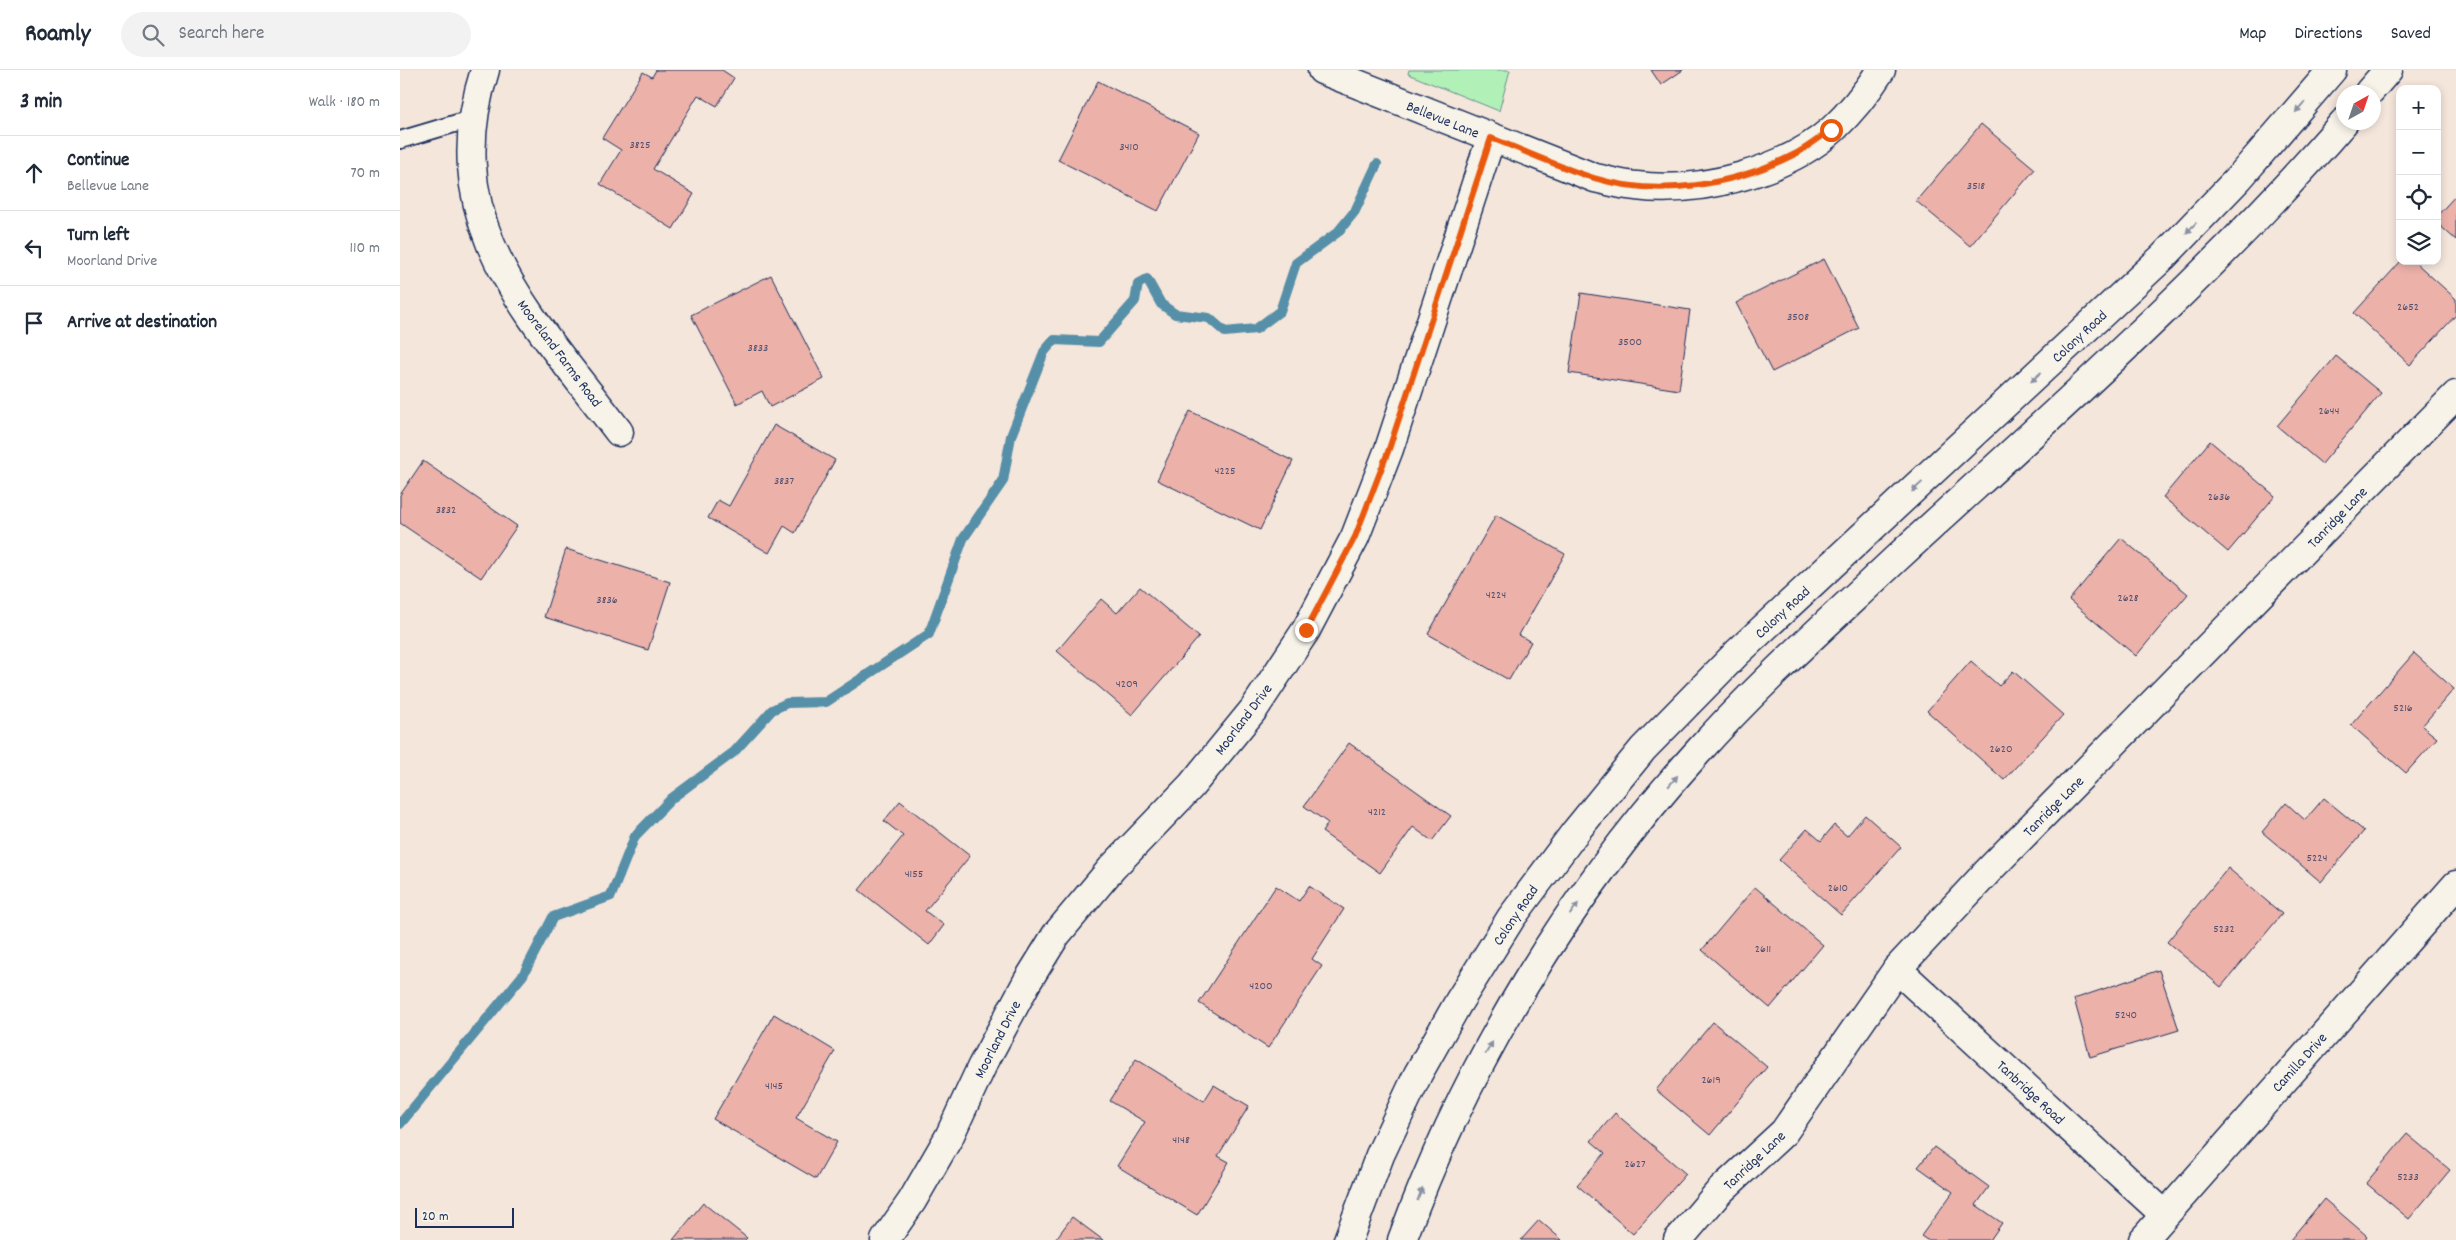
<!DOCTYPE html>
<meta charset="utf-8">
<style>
:root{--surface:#fff;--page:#f2f2f3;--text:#1f2937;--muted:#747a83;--line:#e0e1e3}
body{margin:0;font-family:Dekko,sans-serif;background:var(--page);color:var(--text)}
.controls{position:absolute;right:15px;top:15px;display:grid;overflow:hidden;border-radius:10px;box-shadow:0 2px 8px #0003}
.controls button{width:45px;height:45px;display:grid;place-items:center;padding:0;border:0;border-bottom:1px solid var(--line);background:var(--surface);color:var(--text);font:25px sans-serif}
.compass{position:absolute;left:1936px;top:15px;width:45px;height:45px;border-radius:50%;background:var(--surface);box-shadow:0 2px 8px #0003;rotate:40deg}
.scale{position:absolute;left:15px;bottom:12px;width:99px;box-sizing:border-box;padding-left:5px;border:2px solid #1b2f5e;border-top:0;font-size:14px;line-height:18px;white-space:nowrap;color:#1b2f5e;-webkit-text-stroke:4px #f7f3e8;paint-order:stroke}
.stop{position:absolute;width:15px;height:15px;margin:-11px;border:4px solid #ea580c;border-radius:50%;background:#fff}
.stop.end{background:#ea580c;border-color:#fff;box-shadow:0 1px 5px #0008}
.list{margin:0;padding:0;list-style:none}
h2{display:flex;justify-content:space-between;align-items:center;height:65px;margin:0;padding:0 20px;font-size:21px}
h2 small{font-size:16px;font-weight:400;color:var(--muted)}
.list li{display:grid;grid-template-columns:32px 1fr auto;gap:15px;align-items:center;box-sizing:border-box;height:75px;padding:0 20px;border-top:1px solid var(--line)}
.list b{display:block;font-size:19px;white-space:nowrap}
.list p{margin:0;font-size:16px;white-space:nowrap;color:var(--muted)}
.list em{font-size:16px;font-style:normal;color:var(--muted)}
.icon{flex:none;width:28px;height:28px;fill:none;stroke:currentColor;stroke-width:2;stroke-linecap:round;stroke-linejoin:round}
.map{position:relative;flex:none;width:2056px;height:1170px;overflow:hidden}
header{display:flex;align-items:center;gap:30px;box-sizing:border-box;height:70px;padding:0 25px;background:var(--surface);border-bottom:1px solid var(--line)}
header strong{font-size:24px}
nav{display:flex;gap:28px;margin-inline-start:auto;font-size:18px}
.search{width:350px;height:45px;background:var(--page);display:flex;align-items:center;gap:12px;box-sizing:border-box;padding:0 18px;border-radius:28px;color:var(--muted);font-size:19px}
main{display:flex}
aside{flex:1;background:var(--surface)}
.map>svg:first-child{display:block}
.green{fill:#b1f1b8;stroke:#66908b}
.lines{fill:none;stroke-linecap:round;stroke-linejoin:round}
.stream{stroke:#578fa8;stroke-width:10}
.building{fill:#ecb1a9;stroke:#1b2f5e}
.lane-casing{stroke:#1b2f5e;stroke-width:20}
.street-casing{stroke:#1b2f5e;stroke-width:31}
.secondary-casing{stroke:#1b2f5e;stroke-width:31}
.lane{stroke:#f7f3e8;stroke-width:16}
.street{stroke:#f7f3e8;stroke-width:28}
.secondary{stroke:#f7f3e8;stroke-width:28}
.oneway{fill:#8991a3}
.route{stroke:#ea580c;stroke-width:6}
.labels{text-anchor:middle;stroke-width:4;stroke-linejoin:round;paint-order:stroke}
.number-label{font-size:12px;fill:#4f5071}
.street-label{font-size:15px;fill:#1b2f5e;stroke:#f7f3e8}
</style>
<header>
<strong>Roamly</strong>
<div class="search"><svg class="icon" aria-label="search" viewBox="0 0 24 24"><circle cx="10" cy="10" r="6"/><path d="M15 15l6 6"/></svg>Search here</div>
<nav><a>Map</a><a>Directions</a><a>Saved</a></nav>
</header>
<main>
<aside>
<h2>3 min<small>Walk · 180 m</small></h2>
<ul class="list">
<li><svg class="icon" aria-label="ahead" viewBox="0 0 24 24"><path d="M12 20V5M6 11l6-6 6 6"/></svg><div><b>Continue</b><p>Bellevue Lane</p></div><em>70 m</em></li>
<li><svg class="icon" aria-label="left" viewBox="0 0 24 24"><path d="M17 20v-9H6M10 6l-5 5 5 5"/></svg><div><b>Turn left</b><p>Moorland Drive</p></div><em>110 m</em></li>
<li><svg class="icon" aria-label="arrive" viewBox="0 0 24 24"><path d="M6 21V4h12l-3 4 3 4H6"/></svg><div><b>Arrive at destination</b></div></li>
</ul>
</aside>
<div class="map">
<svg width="2056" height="1170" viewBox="0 0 2056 1170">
<rect width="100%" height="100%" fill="#f5e6db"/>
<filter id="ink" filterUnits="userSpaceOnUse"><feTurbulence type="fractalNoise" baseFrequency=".02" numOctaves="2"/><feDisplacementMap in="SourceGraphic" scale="10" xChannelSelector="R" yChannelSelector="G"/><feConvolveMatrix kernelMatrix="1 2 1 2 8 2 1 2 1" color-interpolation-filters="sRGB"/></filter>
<g filter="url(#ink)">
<path class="green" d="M1009,0H1110L1099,41L1008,4Z"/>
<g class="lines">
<path class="stream" d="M0,1054L123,905L153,847L211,826L235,766L272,728L334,682L372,640L387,633L426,632L529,564L563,469L603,411L611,366L644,282L654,270L699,272L735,231L738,214L747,209L761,234L775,244L809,248L825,262L856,259L880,241L896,193L938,162L955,141L977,94"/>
</g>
<g class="building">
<path d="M256,0H322L334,8L317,36L298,25L253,99L294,124L273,159L200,114L221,80L202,68L243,2L252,7Z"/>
<path d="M1251,0H1283L1261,15Z"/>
<path d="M698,11L799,63L758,141L658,90Z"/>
<path d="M1581,54L1635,99L1570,176L1516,131Z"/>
<path d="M2056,125V170L2037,153V146Z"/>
<path d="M1424,189L1459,258L1372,302L1336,233Z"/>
<path d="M2001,191H2014L2056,229V245L2010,295L1954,243Z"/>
<path d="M371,205L424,309L370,337L362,321L337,334L291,245Z"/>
<path d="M1181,223L1290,240L1279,320L1169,303Z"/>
<path d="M1936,286L1981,323L1922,394L1877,356Z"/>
<path d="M790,341L893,391L860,460L757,410Z"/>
<path d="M374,355L435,390L395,463L384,456L369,483L308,448L318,430L329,436Z"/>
<path d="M1810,371L1875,426L1828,482L1763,427Z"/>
<path d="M23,391L117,456L81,508L0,453V425Z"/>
<path d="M1096,445L1165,484L1119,565L1131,572L1109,610L1028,564Z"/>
<path d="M1721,468L1788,524L1736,586L1669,530Z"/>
<path d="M166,479L270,512L248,580L144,547Z"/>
<path d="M740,517L799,567L732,645L657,581L701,529L717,543Z"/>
<path d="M2014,583L2054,619L2022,656L2037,668L2006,703L1951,655Z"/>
<path d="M1571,591L1599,616L1613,601L1663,645L1604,710L1527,641Z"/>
<path d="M949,673L1051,746L1032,771L1013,757L980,803L922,762L928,753L904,736Z"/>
<path d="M1924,728L1964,761L1921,812L1862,762L1886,733L1905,750Z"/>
<path d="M500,731L570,786L525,841L544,855L529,875L459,820L503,766L484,751Z"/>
<path d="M1465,745L1501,777L1441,845L1379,790L1407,759L1421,771L1434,755L1447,766Z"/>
<path d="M1828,798L1882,844L1821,917L1767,872Z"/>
<path d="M876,816L899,831L909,816L944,839L912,889L922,896L868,978L799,933Z"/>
<path d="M1355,817L1423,875L1370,938L1302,880Z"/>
<path d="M1759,900L1779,960L1690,987L1674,929Z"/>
<path d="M374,944L435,981L396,1048L437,1072L416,1109L313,1049Z"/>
<path d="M1313,952L1367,997L1310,1065L1256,1020Z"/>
<path d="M736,989L804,1031L814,1015L849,1036L818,1086L829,1092L797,1145L717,1096L745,1052L710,1031Z"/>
<path d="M1215,1043L1286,1104L1233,1164L1177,1115L1205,1083L1191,1071Z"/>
<path d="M2007,1064L2050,1100L2009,1149L1966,1113Z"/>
<path d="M1534,1077L1589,1117L1576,1135L1602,1153L1590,1170H1527L1521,1166L1553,1122L1518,1097Z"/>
<path d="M1924,1129L1967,1166L1964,1170H1890Z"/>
<path d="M303,1133L347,1168L345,1170H273Z"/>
<path d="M672,1147L703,1170H655Z"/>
<path d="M1139,1150L1162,1170H1121Z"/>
</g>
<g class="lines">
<g class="lane-casing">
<path id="lane" d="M0,70L74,48"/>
</g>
<g class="street-casing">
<g id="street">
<path d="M85,0C35,155 133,248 219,362"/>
<path d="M922,0L1195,108C1209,111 1222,115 1236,116C1299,124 1385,102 1433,59C1452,41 1467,22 1481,0"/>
<path d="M1497,899L1764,1144"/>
<path d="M485,1170L512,1131L549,1067L582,996L627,912L656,865L712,798L791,716L854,639L906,560L955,467L989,379L1091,68"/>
<path d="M1278,1170L1319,1122L1384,1062L1497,899L1590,799L2056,325"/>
<path d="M1743,1170L2056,815"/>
</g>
</g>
<g class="secondary-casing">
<g id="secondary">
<path d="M1969,22L1988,0"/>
<path d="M948,1170L980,1085L1018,1004L1058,933L1111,848L1176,761L1243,679L1337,583L1763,187L1839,108L1932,0"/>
<path d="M1002,1170C1068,991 1168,826 1296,684C1358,614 1430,551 1498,487C1651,346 1808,209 1944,52"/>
</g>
</g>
<use href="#lane" class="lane"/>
<use href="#street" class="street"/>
<use href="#secondary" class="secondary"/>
</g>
<defs><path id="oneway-solid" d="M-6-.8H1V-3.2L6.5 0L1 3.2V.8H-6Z" transform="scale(1.25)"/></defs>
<g class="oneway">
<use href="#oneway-solid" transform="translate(1900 37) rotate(131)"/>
<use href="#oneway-solid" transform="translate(1791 158) rotate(134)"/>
<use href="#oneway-solid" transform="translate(1636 307) rotate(137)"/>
<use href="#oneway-solid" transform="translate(1517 417) rotate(137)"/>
<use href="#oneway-solid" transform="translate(1273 711) rotate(-50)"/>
<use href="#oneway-solid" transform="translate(1174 839) rotate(-54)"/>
<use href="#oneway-solid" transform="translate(1089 978) rotate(-60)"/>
<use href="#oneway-solid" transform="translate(1020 1124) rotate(-69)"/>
</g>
</g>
<g class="lines" filter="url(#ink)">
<path class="route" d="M906,560L955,467L989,379L1091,68C1125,81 1159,97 1194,108C1259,128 1334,115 1393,85C1407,78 1419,68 1431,60"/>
</g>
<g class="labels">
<g class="number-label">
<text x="240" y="78">3825</text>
<text x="729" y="80">3410</text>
<text x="1576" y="119">3518</text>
<text x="2008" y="240">2652</text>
<text x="1398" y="250">3508</text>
<text x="1230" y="275">3500</text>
<text x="358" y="281">3833</text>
<text x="1929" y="344">2644</text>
<text x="825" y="404">4225</text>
<text x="384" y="414">3837</text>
<text x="1819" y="430">2636</text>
<text x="46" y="443">3832</text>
<text x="1096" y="528">4224</text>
<text x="1728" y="531">2628</text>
<text x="207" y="533">3836</text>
<text x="727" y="617">4209</text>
<text x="2003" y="641">5216</text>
<text x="1601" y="682">2620</text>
<text x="977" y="745">4212</text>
<text x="1917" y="791">5224</text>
<text x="514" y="807">4155</text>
<text x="1438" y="821">2610</text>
<text x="1824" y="862">5232</text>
<text x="1363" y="882">2611</text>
<text x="861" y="919">4200</text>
<text x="1726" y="948">5240</text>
<text x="1311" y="1013">2619</text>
<text x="374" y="1019">4145</text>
<text x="781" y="1073">4148</text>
<text x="1235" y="1097">2627</text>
<text x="2008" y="1110">5233</text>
</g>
<g class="street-label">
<text transform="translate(1043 49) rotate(22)" y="5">Bellevue Lane</text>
<text transform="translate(1679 266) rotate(-43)" y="5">Colony Road</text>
<text transform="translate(160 283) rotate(53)" y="5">Mooreland Farms Road</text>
<text transform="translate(1937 447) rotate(-46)" y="5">Tanridge Lane</text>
<text transform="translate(1382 542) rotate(-43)" y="5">Colony Road</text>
<text transform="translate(843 649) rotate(-53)" y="5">Moorland Drive</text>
<text transform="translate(1653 736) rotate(-45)" y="5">Tanridge Lane</text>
<text transform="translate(1115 845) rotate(-56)" y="5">Colony Road</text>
<text transform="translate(597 969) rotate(-63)" y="5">Moorland Drive</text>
<text transform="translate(1899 992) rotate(-48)" y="5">Camilla Drive</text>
<text transform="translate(1631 1022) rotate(43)" y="5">Tanbridge Road</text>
<text transform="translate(1354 1090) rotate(-43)" y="5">Tanridge Lane</text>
</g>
</g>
</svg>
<div class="controls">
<button>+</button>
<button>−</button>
<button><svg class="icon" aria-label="locate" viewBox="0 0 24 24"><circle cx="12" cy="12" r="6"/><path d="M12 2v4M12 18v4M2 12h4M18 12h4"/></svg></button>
<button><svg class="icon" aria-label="layers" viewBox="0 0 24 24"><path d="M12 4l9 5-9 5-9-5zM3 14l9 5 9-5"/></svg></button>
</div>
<svg class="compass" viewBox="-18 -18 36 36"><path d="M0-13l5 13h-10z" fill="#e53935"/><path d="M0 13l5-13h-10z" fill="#747a83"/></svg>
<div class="scale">20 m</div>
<div class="stop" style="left:1431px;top:60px"></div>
<div class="stop end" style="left:906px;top:560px"></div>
</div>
</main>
